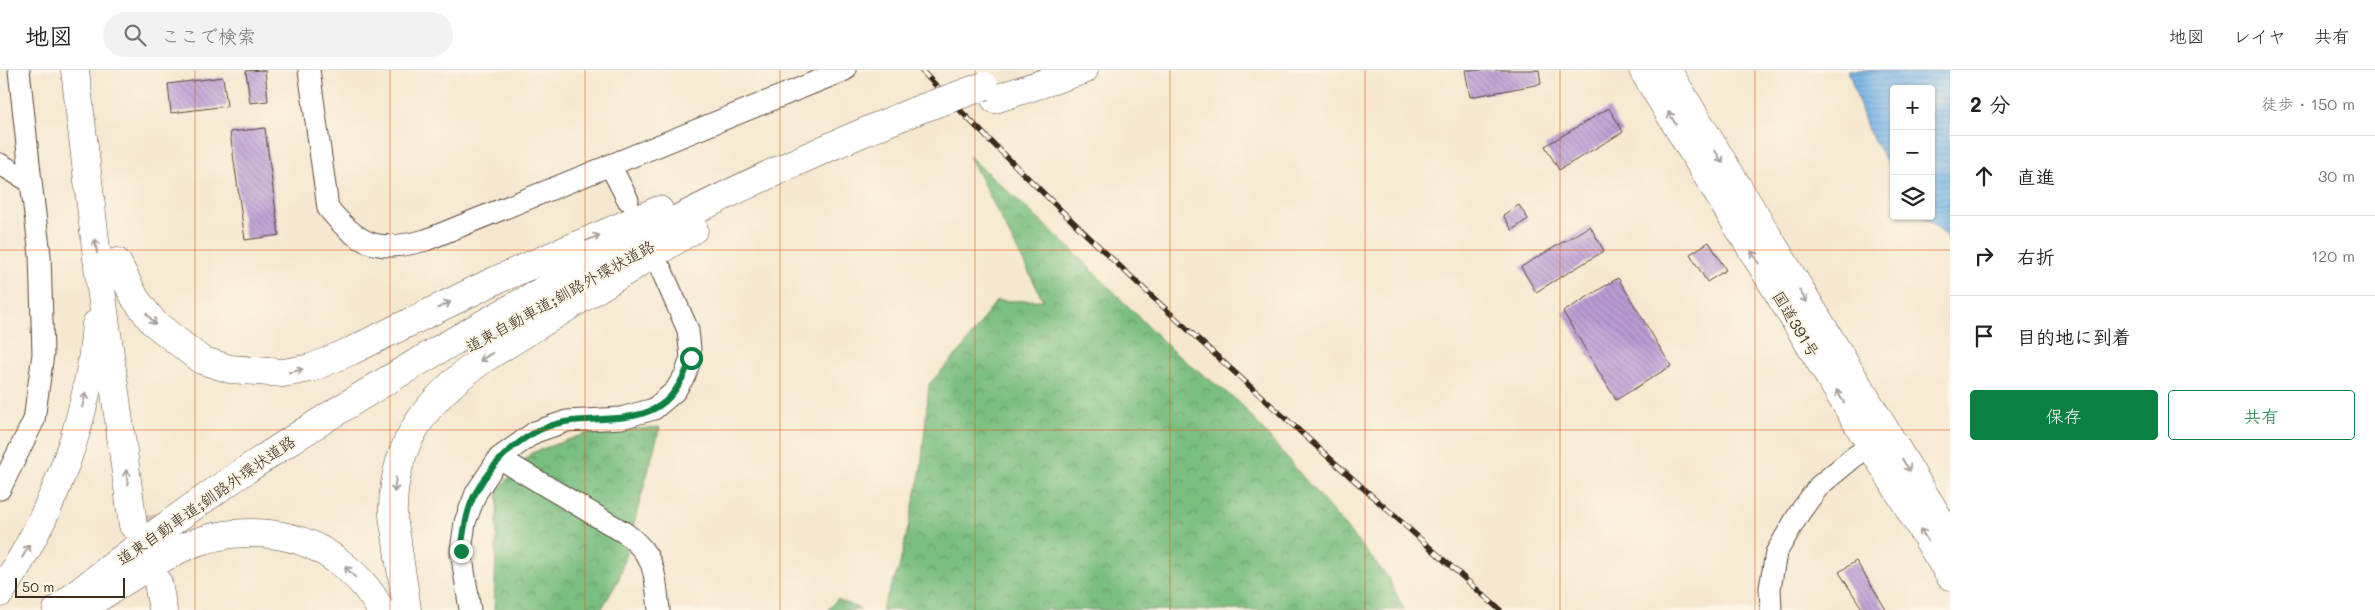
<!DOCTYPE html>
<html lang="ja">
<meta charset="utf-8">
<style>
:root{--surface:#fff;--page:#f2f2f2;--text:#222;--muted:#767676;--line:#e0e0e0;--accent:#0b8043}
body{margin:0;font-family:Mali,"Klee One",sans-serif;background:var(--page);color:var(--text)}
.controls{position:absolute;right:15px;top:15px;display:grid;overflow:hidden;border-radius:5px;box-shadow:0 1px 4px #0004}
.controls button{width:45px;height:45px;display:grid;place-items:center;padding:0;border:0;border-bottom:1px solid var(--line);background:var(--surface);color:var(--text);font:25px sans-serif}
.scale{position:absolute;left:15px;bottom:12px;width:110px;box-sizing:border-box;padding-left:5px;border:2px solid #3b2a1e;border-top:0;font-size:14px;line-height:18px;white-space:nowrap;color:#3b2a1e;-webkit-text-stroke:4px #fcf5e5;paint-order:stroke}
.stop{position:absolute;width:15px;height:15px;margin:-11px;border:4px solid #0b8043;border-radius:50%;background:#fff}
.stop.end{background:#0b8043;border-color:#fff;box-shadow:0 1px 5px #0008}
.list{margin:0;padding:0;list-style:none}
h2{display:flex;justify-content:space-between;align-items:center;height:65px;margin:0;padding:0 20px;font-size:21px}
h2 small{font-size:16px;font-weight:400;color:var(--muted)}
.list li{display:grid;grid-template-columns:32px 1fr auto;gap:15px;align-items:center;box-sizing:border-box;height:80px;padding:0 20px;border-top:1px solid var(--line)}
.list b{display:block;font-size:19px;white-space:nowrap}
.list em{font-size:16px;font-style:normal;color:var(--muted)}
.actions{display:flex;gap:10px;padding:15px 20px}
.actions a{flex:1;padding:11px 0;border:1px solid var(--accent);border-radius:5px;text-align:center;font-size:18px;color:var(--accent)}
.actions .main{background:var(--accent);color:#fff}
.icon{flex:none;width:28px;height:28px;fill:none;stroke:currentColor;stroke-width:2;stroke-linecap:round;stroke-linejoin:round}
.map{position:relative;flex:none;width:1950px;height:540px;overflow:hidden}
header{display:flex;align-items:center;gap:30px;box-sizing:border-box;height:70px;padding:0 25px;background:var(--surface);border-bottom:1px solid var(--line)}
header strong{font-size:24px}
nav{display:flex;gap:28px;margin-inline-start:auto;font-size:18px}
.search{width:350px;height:45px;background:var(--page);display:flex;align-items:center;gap:12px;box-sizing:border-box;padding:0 18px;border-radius:28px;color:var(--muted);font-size:19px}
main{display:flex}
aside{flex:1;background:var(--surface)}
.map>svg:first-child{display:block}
.forest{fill:url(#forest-crowns);stroke:#5a744f}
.water{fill:url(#water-rules);stroke:#586f83}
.building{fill:url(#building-back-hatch)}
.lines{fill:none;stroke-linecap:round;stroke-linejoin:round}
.highway-tunnel{stroke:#d1c2ac;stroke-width:28;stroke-dasharray:28 14;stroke-linecap:butt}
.minor-casing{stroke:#574639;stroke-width:23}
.highway-casing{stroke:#574639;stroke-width:29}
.minor{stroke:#fff;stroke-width:21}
.highway{stroke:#fff;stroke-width:28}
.rail-casing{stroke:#3b2a1e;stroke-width:5.5}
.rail{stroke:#fcf5e5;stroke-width:4;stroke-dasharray:11;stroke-linecap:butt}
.highway-bridge-casing{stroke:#574639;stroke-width:29;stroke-linecap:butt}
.highway-bridge{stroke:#fff;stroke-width:28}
.oneway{stroke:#a79f9a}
.route{stroke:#0b8043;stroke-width:6}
.grid{fill:none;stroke:#df570d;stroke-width:1;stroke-opacity:0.55}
.labels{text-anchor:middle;stroke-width:4;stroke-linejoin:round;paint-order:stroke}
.street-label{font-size:16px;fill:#3b2a1e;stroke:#fcf5e5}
</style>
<header>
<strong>地図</strong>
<div class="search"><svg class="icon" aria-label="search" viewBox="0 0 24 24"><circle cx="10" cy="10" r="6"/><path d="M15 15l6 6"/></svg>ここで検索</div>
<nav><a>地図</a><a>レイヤ</a><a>共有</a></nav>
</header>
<main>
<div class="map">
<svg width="1950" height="540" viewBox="0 0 1950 540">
<defs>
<pattern id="forest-crowns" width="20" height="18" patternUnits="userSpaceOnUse" patternTransform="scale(1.25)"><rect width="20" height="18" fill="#7abe80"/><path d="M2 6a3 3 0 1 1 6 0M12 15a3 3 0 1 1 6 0" fill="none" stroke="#659b68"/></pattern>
<pattern id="water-rules" width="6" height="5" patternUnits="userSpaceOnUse" patternTransform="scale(1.25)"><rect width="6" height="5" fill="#74b4e8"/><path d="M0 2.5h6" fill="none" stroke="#6093bb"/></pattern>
<pattern id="building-back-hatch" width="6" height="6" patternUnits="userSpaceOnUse" patternTransform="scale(1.25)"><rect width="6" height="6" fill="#bb9cd6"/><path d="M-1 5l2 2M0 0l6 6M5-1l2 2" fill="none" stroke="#997fad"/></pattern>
</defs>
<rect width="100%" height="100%" fill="#fcf5e5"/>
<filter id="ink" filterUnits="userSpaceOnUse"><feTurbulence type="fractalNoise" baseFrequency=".02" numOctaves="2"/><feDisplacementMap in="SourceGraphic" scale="10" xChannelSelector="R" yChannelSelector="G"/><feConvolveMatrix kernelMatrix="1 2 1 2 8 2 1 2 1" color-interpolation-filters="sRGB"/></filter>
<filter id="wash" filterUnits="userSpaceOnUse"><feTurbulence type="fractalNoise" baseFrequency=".0096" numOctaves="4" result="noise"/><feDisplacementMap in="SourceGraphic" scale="20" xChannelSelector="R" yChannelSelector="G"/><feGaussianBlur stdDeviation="1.12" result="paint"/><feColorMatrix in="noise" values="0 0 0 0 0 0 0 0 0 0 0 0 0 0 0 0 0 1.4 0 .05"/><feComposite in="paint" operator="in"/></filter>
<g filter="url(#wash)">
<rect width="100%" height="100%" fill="#f6e8d0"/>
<g class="forest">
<path d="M969,86L1068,176L1175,283L1240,333L1388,507L1404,540H881L899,498L921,400L929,314L963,278L996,231L1043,230Z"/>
<path d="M660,357L619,509L601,540H494L498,420L531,383L587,363Z"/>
<path d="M837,529L861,540H828Z"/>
</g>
<path class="water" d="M1848,0H1950V169L1923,146H1931V19H1894V104L1868,60Z"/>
<g id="blocks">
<g class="building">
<path d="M265,0L268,31L250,33L246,1Z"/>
<path d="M1465,0H1539L1541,14L1470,27Z"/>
<path d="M223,7L227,36L171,43L168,14Z"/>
<path d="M1609,38L1623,62L1559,100L1545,76Z"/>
<path d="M265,58L279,165L245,170L230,62Z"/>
<path d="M1519,135L1528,149L1512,160L1503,145Z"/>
<path d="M1590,156L1604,181L1536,222L1521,197Z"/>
<path d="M1709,172L1726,200L1707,212L1690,184Z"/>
<path d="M1618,208L1671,296L1616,330L1563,242Z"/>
<path d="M1856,491L1875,521L1886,540H1863L1839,502Z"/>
</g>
</g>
</g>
<g filter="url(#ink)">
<use href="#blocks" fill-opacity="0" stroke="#574639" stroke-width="1"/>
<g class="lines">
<path class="highway-tunnel" d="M150,445L155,488"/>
<g class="minor-casing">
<g id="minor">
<path d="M19,0L31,112"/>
<path d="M309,0L328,138C359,176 378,183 426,170L845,0"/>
<path d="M0,94L31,112L40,185L43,284L34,350L0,419"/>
<path d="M610,95L628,130"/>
<path d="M499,388L625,463C656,486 655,504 659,540"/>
<path d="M470,540L461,481L465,452L476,423L499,388L535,362L567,351L621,348L654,339L675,321L685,305L691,288L688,260L661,199"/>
<path d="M1771,540L1770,518L1776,483L1800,442L1819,416L1854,387L1883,368"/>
</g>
</g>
<g class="highway-casing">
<g id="highway">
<path d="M75,0L99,204L133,455"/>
<path d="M1643,0L1950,506"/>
<path d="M1667,0L1950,467"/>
<path d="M995,29L1084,0"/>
<path d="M117,192L135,228L153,252L201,290L230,299L283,303L311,298L351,281L494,211L659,140"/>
<path d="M158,513L163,540"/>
<path d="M0,523C53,444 89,349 96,254"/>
<path d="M90,533C120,515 150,493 182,478C230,456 292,457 335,489C352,501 372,520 380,540"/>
<path d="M57,540C200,423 350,329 510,239C641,165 775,97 915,41"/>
<path d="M407,540C404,517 400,495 397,472C396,461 392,449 393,438C394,369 431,326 485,288L694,159"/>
</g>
</g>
<use href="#minor" class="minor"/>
<use href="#highway" class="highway"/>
<g class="rail-casing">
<path id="rail" d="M921,0C1104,191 1303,364 1500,540"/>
</g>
<use href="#rail" class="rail"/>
<g class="highway-bridge-casing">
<path id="highway-bridge" d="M915,41L984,16"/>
</g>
<use href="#highway-bridge" class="highway-bridge"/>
</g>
<defs><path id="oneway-shaft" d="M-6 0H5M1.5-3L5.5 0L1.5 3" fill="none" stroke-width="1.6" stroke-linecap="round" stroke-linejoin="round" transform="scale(1.25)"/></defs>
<g class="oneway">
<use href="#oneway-shaft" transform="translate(1672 48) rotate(-121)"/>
<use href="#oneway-shaft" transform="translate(1719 87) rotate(59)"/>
<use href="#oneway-shaft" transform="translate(593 168) rotate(-23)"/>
<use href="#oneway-shaft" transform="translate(96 176) rotate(-97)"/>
<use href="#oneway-shaft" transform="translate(1755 187) rotate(-121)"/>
<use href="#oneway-shaft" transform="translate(1803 226) rotate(59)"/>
<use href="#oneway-shaft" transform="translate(444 235) rotate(-26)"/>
<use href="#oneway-shaft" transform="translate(151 249) rotate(50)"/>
<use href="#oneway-shaft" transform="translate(486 287) rotate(147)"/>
<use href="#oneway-shaft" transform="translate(296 301) rotate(-11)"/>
<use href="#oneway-shaft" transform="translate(1840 326) rotate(-121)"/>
<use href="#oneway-shaft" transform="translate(84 330) rotate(-76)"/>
<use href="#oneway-shaft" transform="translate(1906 395) rotate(58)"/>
<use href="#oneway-shaft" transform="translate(127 407) rotate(-97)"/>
<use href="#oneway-shaft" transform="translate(395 415) rotate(96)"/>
<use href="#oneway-shaft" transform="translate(1924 465) rotate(-122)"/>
<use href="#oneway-shaft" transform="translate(26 481) rotate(-60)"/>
<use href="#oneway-shaft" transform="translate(350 502) rotate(-134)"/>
</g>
</g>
<g class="lines" filter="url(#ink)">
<path class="route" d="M461,481C464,461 466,440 476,422C495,387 530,356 571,351C596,348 631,351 654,339C673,330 684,308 691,288"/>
</g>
<path class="grid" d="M195,0V540M390,0V540M585,0V540M780,0V540M975,0V540M1170,0V540M1365,0V540M1560,0V540M1755,0V540M0,180H1950M0,360H1950"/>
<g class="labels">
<g class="street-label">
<text transform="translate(560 226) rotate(-29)" y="6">道東自動車道;釧路外環状道路</text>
<text transform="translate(1796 254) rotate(59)" y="6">国道391号</text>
<text transform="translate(206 430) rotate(-35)" y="6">道東自動車道;釧路外環状道路</text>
</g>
</g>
</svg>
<div class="controls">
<button>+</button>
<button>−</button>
<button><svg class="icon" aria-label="layers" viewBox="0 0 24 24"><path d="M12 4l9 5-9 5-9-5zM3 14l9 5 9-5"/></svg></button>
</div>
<div class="scale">50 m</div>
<div class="stop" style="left:691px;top:288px"></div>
<div class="stop end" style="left:461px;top:481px"></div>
</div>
<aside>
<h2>2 分<small>徒歩 · 150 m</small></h2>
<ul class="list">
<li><svg class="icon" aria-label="ahead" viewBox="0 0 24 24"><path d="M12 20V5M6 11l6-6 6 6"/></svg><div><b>直進</b></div><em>30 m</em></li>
<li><svg class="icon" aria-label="right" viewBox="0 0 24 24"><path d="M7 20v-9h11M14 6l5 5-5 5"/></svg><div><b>右折</b></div><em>120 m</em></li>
<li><svg class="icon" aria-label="arrive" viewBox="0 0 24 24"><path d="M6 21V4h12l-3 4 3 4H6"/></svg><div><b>目的地に到着</b></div></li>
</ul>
<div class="actions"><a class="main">保存</a><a>共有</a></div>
</aside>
</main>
